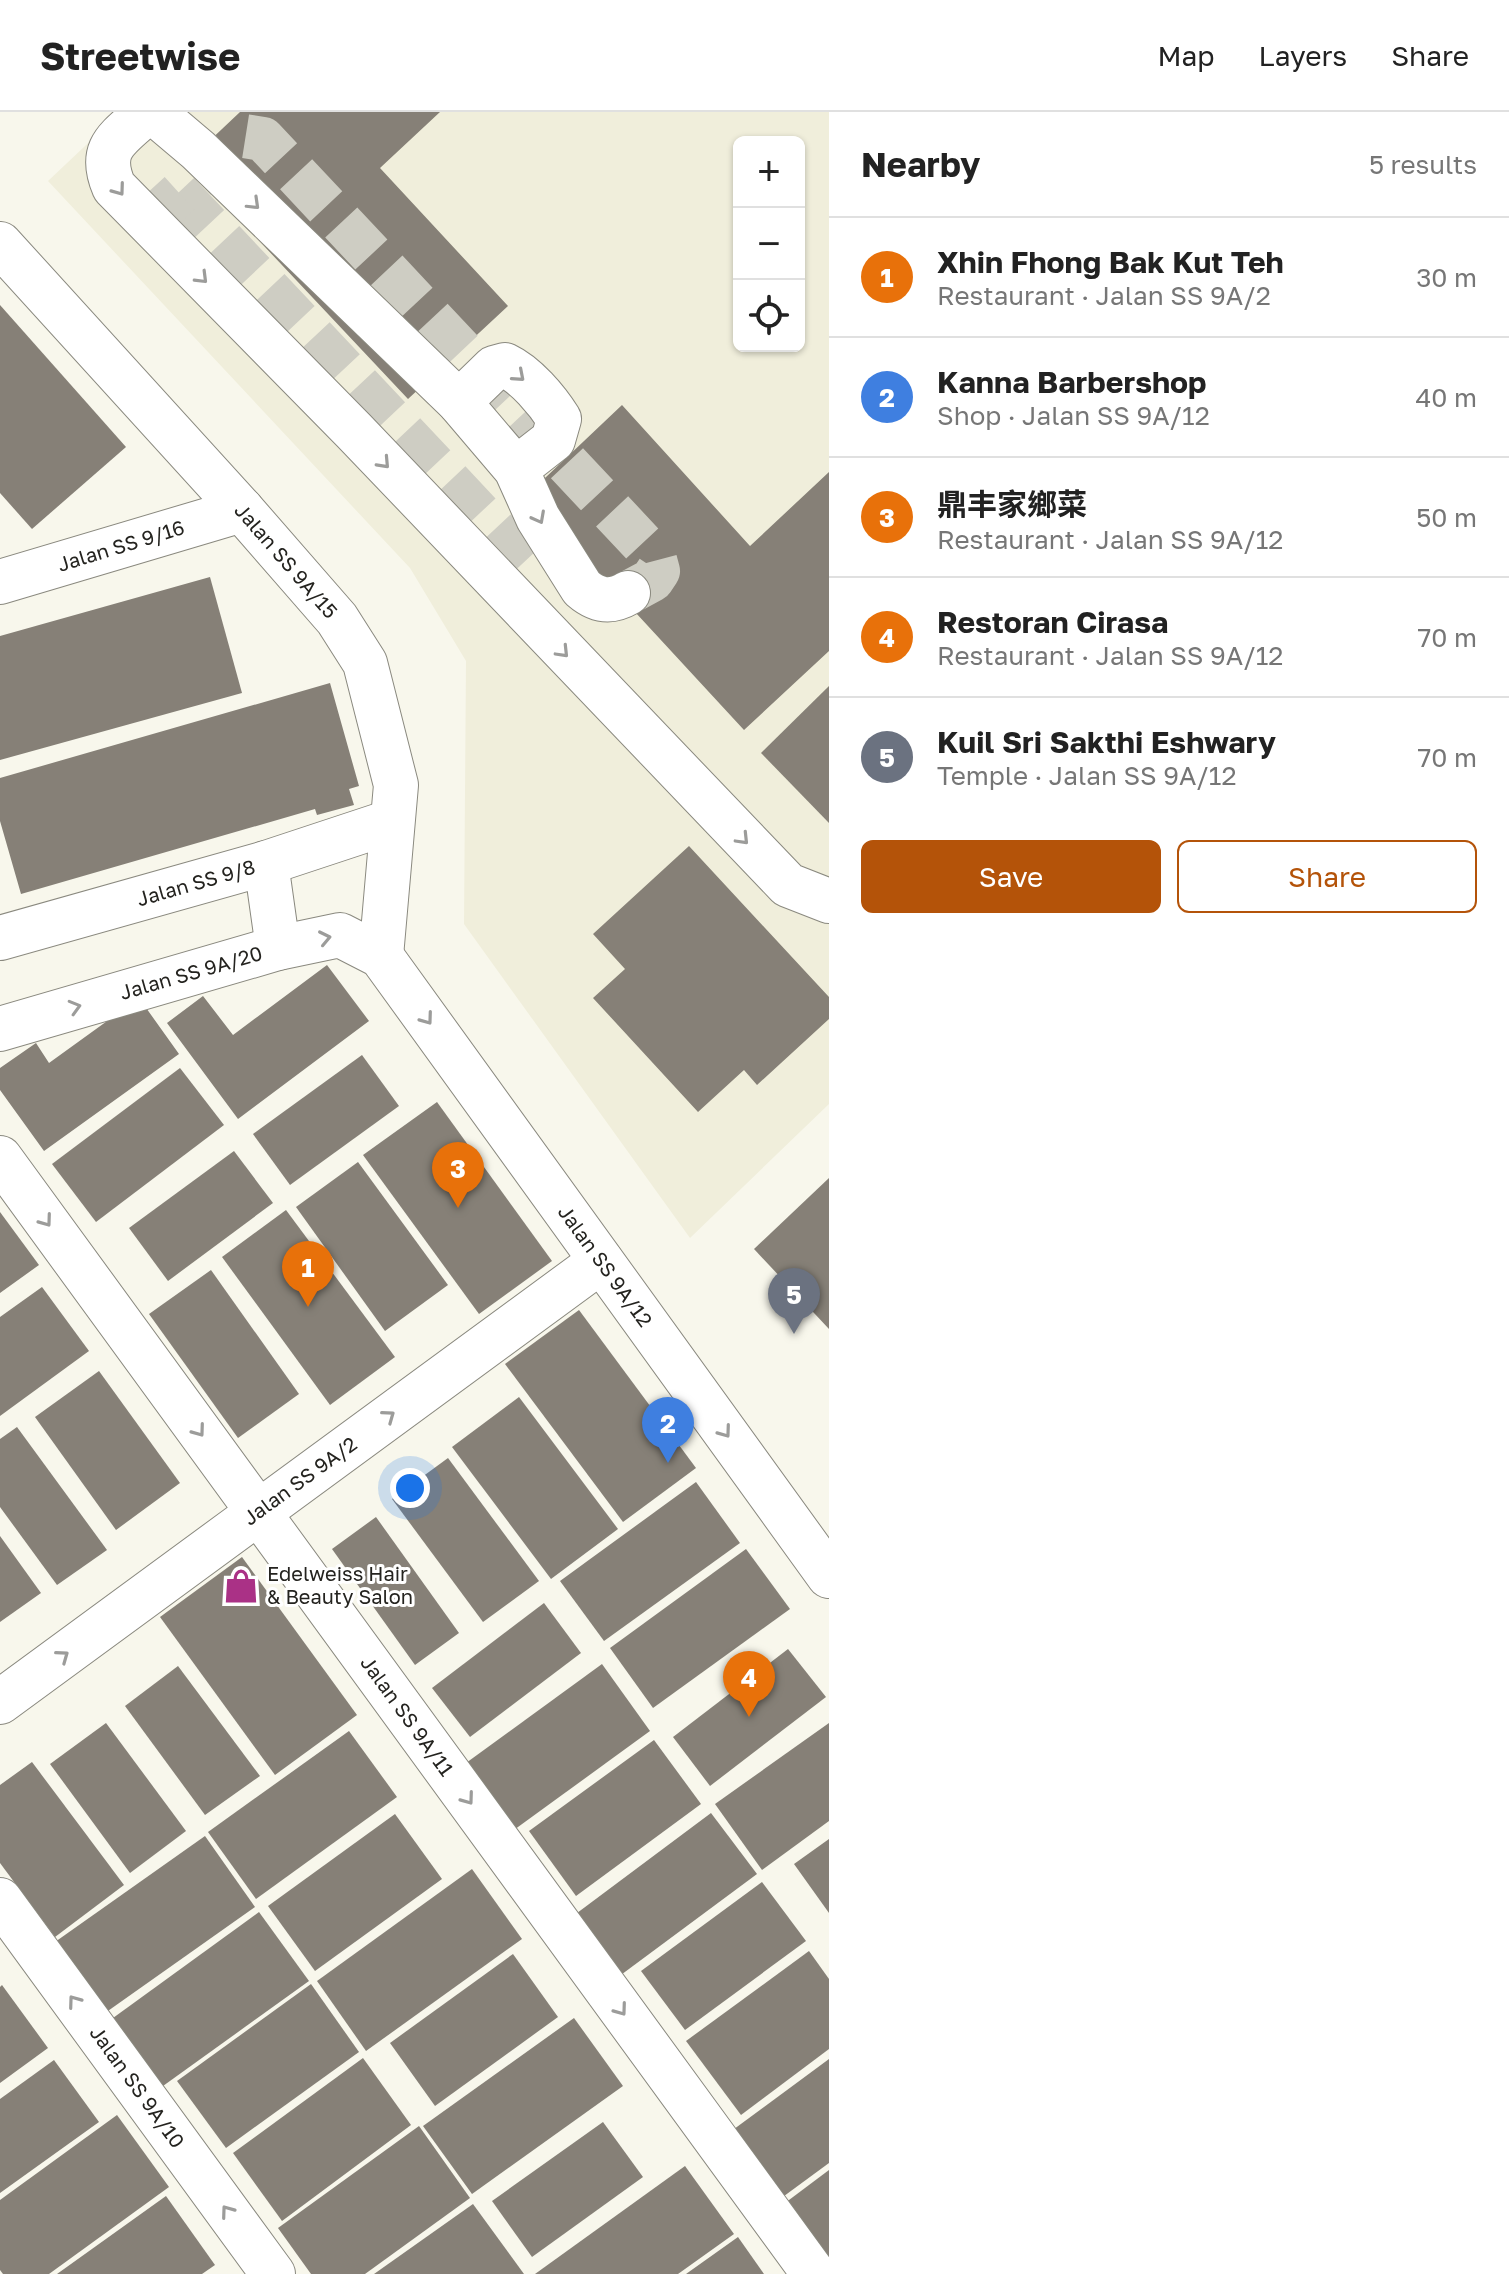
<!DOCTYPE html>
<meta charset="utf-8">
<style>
:root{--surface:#fff;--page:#f6f6f6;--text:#222;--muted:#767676;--line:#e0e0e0;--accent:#b45309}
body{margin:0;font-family:"Golos Text","Noto Sans SC",sans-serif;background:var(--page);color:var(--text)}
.controls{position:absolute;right:24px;top:24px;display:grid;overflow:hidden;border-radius:12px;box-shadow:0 2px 6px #0004}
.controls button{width:72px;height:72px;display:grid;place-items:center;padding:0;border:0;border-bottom:2px solid var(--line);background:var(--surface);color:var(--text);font:40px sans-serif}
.you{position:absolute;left:410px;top:1376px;width:28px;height:28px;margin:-20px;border:6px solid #fff;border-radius:50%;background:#1a73e8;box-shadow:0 0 0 12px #1a73e833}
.badge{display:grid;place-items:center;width:52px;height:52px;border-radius:50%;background:var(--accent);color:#fff;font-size:26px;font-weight:700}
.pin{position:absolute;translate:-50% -66px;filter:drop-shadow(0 2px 4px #0008)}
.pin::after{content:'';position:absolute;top:42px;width:28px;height:24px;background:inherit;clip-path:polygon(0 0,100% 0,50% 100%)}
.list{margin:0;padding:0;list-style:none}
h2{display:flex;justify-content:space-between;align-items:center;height:104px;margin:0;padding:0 32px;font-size:34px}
h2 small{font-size:26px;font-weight:400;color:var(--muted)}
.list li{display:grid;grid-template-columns:52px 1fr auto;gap:24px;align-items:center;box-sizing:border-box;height:120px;padding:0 32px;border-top:2px solid var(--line)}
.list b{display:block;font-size:30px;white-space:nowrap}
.list p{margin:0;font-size:26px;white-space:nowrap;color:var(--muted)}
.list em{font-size:26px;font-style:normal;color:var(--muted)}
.actions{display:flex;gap:16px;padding:24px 32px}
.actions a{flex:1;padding:18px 0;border:2px solid var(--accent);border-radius:12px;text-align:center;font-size:28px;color:var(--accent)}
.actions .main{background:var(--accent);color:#fff}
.icon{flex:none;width:44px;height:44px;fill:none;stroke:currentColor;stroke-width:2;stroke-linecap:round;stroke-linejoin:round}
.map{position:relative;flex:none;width:829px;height:2162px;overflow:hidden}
header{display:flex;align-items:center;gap:48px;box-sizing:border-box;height:112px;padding:0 40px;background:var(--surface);border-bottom:2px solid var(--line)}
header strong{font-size:38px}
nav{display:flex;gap:44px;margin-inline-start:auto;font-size:28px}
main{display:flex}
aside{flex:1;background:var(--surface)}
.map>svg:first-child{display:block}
.built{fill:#f0eedb;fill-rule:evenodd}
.building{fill:#868077}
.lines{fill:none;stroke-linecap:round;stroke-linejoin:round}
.minor-tunnel{stroke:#cecdc3;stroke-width:44;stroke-dasharray:44 22;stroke-linecap:butt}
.minor-casing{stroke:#8a897f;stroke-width:46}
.minor{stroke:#fff;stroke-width:44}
.oneway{stroke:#9c9c9a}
.labels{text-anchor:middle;stroke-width:6;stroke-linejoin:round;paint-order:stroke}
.street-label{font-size:20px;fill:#24231f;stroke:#fff}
.poi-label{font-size:20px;fill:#24231f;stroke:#fff;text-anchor:start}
</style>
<header>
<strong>Streetwise</strong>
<nav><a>Map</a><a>Layers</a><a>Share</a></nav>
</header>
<main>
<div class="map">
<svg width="829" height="2162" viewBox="0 0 829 2162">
<rect width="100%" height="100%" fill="#f8f7ec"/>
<path class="built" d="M121,0H829V992L690,1126L464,812L466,549L410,456L48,69ZM739,30H799V234H739Z"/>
<g class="building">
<path d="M240,0H440L380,56L508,194L408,287L186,51Z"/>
<path d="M0,193L126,335L32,417L0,381Z"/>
<path d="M622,293L750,434L829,360V539L744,618L527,383Z"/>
<path d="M210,465L242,581L0,648V524Z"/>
<path d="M330,571L359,674L349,677L354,693L317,703L315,697L21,782L0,709V666Z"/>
<path d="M829,574V711L761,641Z"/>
<path d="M689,734L829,885V907L757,973L744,958L698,1000L593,886L625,857L593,822Z"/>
<path d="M327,853L369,909L238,1007L167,911L203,884L233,923Z"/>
<path d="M139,886L179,942L44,1039L0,978V956L36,931L49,951Z"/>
<path d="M362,943L399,994L290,1073L253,1022Z"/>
<path d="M180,956L224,1013L96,1110L52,1052Z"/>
<path d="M437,990L552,1149L479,1202L363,1043Z"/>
<path d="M234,1039L273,1091L168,1169L129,1116Z"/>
<path d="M358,1050L448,1173L385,1219L296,1095Z"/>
<path d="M829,1066V1217L754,1137Z"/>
<path d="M286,1098L395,1245L330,1293L222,1145Z"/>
<path d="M0,1100L39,1153L0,1181Z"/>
<path d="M211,1158L299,1282L238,1326L149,1202Z"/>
<path d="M42,1175L89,1239L0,1304V1205Z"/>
<path d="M579,1198L696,1356L623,1410L505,1252Z"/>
<path d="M99,1259L180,1371L116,1418L35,1305Z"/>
<path d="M519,1285L618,1417L551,1467L452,1335Z"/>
<path d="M17,1315L107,1438L57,1473L0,1395V1327Z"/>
<path d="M448,1346L539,1469L483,1510L392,1387Z"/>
<path d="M696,1370L740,1431L604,1529L560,1469Z"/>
<path d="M376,1405L459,1521L415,1553L332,1437Z"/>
<path d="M0,1424L41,1481L0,1510Z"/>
<path d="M746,1437L790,1497L653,1596L610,1536Z"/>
<path d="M242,1445L357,1603L275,1663L160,1505Z"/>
<path d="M544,1491L581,1541L470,1625L432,1576Z"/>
<path d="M788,1537L826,1585L710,1674L673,1625Z"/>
<path d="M602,1552L650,1619L503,1726L455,1659Z"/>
<path d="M178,1554L260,1664L205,1703L125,1594Z"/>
<path d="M106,1611L186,1719L130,1761L50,1652Z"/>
<path d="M829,1611V1709L762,1758L715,1692Z"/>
<path d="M349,1619L397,1685L256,1787L208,1720Z"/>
<path d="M654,1628L701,1692L576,1784L529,1719Z"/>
<path d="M32,1650L124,1773L55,1825L0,1751V1673Z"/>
<path d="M711,1701L757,1762L606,1874L561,1813Z"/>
<path d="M395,1702L442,1767L315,1859L268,1794Z"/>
<path d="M205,1724L255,1795L105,1901L55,1830Z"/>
<path d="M829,1727V1801L794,1752Z"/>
<path d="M472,1757L522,1827L366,1939L317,1869Z"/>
<path d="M762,1770L806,1829L685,1918L641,1859Z"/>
<path d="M259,1800L309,1869L163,1974L113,1906Z"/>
<path d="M809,1839L829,1867V1937L741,2003L686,1929Z"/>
<path d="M513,1842L558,1905L435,1994L390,1931Z"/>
<path d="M311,1872L359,1940L226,2036L177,1969Z"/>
<path d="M2,1873L48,1936L0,1971V1875Z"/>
<path d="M574,1906L623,1974L472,2082L423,2014Z"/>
<path d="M363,1946L411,2013L282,2109L233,2041Z"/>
<path d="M829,1947V2051L780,2087L730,2020Z"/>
<path d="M54,1948L99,2010L0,2081V1987Z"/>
<path d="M117,2003L169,2075L49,2162H3L0,2158V2088Z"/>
<path d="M603,2010L643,2065L532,2145L492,2089Z"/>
<path d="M419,2014L470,2086L365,2162H311L278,2116Z"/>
<path d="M685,2054L734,2122L678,2162H535Z"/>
<path d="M829,2058V2151L785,2091Z"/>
<path d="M166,2084L215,2153L202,2162H57Z"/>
<path d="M473,2092L524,2162H374Z"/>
<path d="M738,2125L764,2162H686Z"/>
</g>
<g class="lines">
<g class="minor-tunnel">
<path d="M178,81L528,453"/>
<path d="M147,111L237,29L244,24L263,27L654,444L658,459L652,468L628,481"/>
</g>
<g class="minor-casing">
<g id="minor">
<path d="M147,0C119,26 97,35 114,75L354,319L788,773L829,789"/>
<path d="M153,0L198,38L459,290L516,357L538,406L582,476C597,489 611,491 628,481"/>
<path d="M0,132L242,398L337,507L365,551L396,673L381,844"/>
<path d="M459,290L494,256L505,253C526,263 547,288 559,307L553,328L516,357"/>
<path d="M0,470L242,398"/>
<path d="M266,751L278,836"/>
<path d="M0,826L266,751L390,710"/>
<path d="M0,917L278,836L340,823L381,844L829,1464"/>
<path d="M0,1046L814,2162"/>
<path d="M0,1590L601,1149"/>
<path d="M0,1788L273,2162"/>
</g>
</g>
<use href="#minor" class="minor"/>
</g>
<defs><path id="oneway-chevron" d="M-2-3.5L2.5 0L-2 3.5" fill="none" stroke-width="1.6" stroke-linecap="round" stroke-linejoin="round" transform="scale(2)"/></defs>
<g class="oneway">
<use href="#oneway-chevron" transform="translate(119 78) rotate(54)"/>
<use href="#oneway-chevron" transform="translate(254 92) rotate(44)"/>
<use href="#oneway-chevron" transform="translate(202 166) rotate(45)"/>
<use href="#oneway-chevron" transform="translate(519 264) rotate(41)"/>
<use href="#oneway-chevron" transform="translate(384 351) rotate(47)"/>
<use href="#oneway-chevron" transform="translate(539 406) rotate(62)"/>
<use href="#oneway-chevron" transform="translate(563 540) rotate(46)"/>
<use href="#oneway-chevron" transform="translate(743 727) rotate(46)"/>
<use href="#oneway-chevron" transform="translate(325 826) rotate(-12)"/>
<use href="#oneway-chevron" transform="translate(75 895) rotate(-16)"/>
<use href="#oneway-chevron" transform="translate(427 907) rotate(54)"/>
<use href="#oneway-chevron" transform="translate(46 1109) rotate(54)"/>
<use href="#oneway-chevron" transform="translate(389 1304) rotate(-36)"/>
<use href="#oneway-chevron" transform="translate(199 1319) rotate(54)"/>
<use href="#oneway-chevron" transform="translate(725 1320) rotate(54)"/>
<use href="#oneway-chevron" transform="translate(63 1544) rotate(-36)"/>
<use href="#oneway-chevron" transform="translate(468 1687) rotate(54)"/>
<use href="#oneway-chevron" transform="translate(74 1889) rotate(-126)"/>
<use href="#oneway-chevron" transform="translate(621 1898) rotate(54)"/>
<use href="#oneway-chevron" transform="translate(227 2099) rotate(-126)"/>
</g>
<defs>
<g id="shop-bare" transform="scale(2.76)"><path d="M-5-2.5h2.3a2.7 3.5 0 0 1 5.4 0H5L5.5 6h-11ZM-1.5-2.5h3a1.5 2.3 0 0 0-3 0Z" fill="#aa3186" stroke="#fff" stroke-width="2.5" paint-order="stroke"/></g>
</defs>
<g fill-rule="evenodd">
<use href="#shop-bare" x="241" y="1474"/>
</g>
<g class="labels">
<g class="street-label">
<text transform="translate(121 434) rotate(-17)" y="7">Jalan SS 9/16</text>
<text transform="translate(286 449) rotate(49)" y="7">Jalan SS 9A/15</text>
<text transform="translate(196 771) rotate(-16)" y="7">Jalan SS 9/8</text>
<text transform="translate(191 861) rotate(-16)" y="7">Jalan SS 9A/20</text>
<text transform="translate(605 1154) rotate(54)" y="7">Jalan SS 9A/12</text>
<text transform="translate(300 1369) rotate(-36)" y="7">Jalan SS 9A/2</text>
<text transform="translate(407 1604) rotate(54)" y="7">Jalan SS 9A/11</text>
<text transform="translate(137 1975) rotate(54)" y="7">Jalan SS 9A/10</text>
</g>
<g class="poi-label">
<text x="267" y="1469">Edelweiss Hair<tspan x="267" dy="23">&amp; Beauty Salon</tspan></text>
</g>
</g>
</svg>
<div class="controls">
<button>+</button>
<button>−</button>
<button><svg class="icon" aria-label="locate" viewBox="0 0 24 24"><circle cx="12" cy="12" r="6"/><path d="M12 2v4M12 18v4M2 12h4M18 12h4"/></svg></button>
</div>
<div class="you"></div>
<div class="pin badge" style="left:308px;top:1195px;background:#e8710a">1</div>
<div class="pin badge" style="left:668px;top:1351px;background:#3f7fe0">2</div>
<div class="pin badge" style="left:458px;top:1096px;background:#e8710a">3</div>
<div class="pin badge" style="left:749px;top:1605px;background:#e8710a">4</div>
<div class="pin badge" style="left:794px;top:1222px;background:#6b7280">5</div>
</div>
<aside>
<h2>Nearby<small>5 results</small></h2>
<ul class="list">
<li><span class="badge" style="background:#e8710a">1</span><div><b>Xhin Fhong Bak Kut Teh</b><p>Restaurant · Jalan SS 9A/2</p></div><em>30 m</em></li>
<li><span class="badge" style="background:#3f7fe0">2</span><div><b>Kanna Barbershop</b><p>Shop · Jalan SS 9A/12</p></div><em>40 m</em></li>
<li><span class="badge" style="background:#e8710a">3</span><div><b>鼎丰家鄉菜</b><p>Restaurant · Jalan SS 9A/12</p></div><em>50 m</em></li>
<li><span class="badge" style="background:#e8710a">4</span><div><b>Restoran Cirasa</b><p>Restaurant · Jalan SS 9A/12</p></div><em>70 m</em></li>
<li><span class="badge" style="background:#6b7280">5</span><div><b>Kuil Sri Sakthi Eshwary</b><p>Temple · Jalan SS 9A/12</p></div><em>70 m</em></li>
</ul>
<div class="actions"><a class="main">Save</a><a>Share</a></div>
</aside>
</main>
